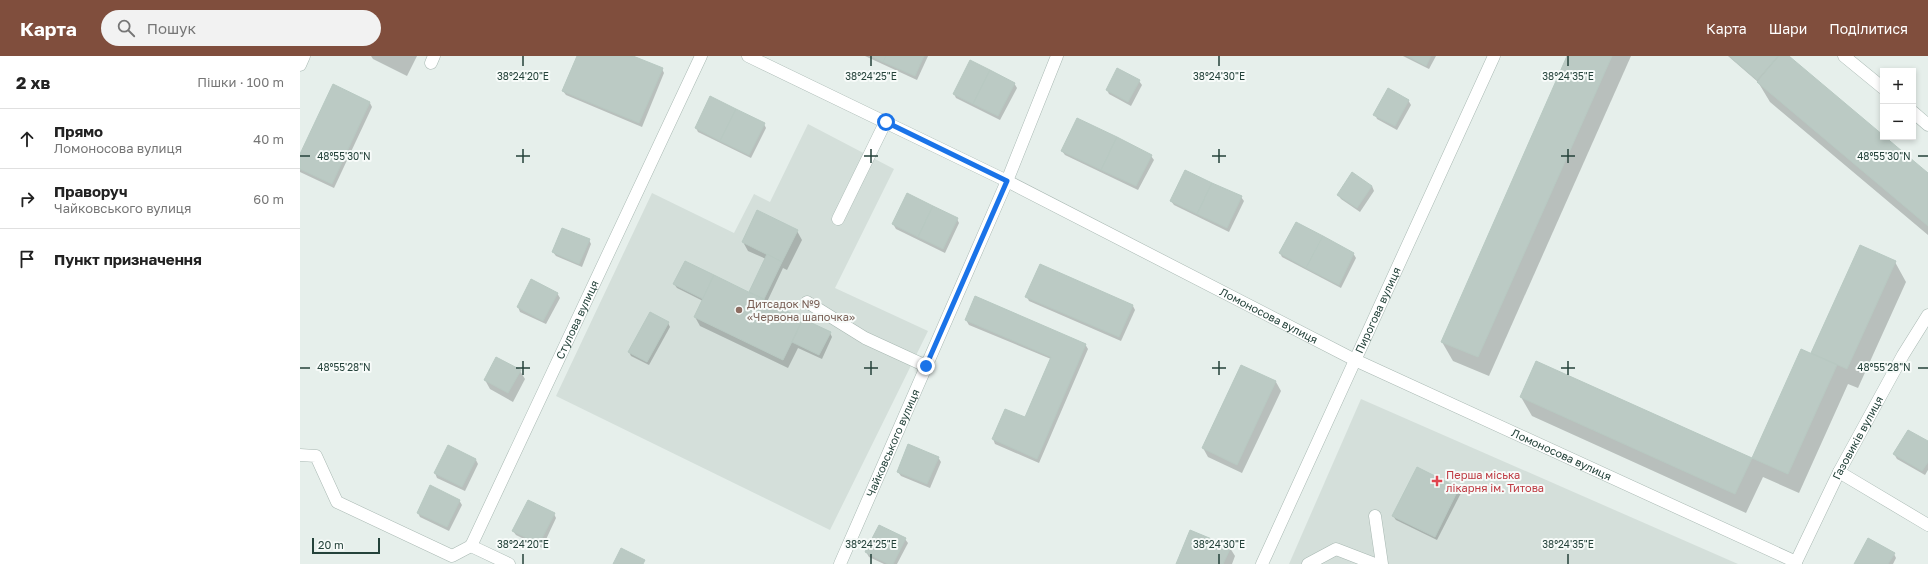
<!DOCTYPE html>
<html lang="uk">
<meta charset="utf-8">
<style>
:root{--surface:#fff;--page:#f2f2f2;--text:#222;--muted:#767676;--line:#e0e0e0;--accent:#804e3d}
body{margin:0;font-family:"Golos Text",sans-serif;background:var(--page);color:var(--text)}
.controls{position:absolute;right:12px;top:12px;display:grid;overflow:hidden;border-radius:0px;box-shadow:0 2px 6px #0003}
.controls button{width:36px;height:36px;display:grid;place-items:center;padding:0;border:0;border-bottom:1px solid var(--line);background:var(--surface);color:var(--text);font:20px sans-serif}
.scale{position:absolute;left:12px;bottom:10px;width:68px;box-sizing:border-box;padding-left:4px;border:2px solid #24423a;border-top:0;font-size:11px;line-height:14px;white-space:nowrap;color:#24423a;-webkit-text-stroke:3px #f7fbf9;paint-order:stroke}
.stop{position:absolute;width:12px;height:12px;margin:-9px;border:3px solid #1a73e8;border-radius:50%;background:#fff}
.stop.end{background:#1a73e8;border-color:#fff;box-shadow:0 1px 4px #0008}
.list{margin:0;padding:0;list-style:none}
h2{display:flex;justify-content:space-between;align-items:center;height:52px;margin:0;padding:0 16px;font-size:17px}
h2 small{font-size:13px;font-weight:400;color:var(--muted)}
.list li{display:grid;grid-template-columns:26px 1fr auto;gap:12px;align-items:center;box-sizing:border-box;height:60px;padding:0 16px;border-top:1px solid var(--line)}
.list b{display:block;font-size:15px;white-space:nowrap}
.list p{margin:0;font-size:13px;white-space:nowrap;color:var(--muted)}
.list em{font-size:13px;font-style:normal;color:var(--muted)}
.icon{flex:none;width:22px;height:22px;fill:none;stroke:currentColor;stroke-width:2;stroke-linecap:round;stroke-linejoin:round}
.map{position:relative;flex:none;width:1628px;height:508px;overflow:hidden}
header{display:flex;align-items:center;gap:24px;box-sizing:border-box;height:56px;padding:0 20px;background:var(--accent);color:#fff}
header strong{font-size:19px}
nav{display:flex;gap:22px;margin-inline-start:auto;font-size:14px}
.search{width:280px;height:36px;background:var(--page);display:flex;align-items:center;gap:10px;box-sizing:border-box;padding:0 14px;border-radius:22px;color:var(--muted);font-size:15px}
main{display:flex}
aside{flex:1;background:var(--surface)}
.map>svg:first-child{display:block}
.built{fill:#d4dfda}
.shadow{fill:#0003}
.building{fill:#bbcac4;stroke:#b8c9c2}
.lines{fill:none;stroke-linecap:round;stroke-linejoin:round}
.minor-casing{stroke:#a8b8b2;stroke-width:13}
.minor{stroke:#fff;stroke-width:12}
.route{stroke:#1a73e8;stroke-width:5}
.ticks{fill:none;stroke:#24423a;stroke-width:1.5}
.education-dot{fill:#8d6e63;stroke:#f7fbf9;stroke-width:1.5}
.health-dot{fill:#e0444e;stroke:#f7fbf9;stroke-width:1.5}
.labels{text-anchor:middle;stroke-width:4;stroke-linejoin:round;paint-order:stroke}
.education-label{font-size:11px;fill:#785e54;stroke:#f7fbf9;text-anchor:start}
.street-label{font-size:11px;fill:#24423a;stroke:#f7fbf9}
.health-label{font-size:11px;fill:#be3a42;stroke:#f7fbf9;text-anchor:start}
.ticks-label{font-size:10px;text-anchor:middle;fill:#24423a;stroke:#f7fbf9;stroke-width:4;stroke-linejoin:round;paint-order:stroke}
</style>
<header>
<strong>Карта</strong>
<div class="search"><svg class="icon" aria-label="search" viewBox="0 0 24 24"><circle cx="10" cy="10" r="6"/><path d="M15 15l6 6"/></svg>Пошук</div>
<nav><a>Карта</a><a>Шари</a><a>Поділитися</a></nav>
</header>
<main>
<aside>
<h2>2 хв<small>Пішки · 100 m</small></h2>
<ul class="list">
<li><svg class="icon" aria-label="ahead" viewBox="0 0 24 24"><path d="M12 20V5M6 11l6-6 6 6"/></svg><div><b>Прямо</b><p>Ломоносова вулиця</p></div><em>40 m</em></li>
<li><svg class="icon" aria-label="right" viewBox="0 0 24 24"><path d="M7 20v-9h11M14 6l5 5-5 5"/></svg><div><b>Праворуч</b><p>Чайковського вулиця</p></div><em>60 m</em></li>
<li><svg class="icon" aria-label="arrive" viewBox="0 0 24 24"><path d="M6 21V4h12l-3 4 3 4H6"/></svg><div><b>Пункт призначення</b></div></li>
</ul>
</aside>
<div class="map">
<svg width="1628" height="508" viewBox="0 0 1628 508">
<rect width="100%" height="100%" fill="#e6efeb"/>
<g class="built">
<path d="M508,68L594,113L535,232L628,275L530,474L256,340L352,137L434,177L454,138L470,146Z"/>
<path d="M1061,343L1438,508H989Z"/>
</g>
<g class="shadow">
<path d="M71,0H117L107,20L73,3Z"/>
<path d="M278,0H331L362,13L364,17L342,71L266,39L263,35Z"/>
<path d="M565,0H628L617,24Z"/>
<path d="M1103,0H1136L1129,13Z"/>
<path d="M1268,0H1331L1189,320L1153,305L1142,286Z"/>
<path d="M1428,0H1488L1628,119V179L1470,46L1458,26Z"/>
<path d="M839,25L842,29L831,50L809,38L807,34Z"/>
<path d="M714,27L717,32L700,64L656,42L654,38Z"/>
<path d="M33,30L70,47L72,51L34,132L0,116V101Z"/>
<path d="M1108,44L1111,49L1097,74L1077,63L1075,58Z"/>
<path d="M464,68L466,72L451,102L398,76L396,72Z"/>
<path d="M762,95L851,100L854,104L838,134L765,99Z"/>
<path d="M1072,130L1074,135L1060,156L1041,143L1038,139Z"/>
<path d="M941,141L944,145L929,176L874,149L871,145Z"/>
<path d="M657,163L659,167L645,197L596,173L593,168Z"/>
<path d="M497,175L502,184L487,214L483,212L467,246L530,277L532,281L522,303L498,292L488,312L400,270L395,261L403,245L377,232L374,228L449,237L466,203L448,195L443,186Z"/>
<path d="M289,184L291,188L282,211L256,200L253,196Z"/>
<path d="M1560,191L1595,206L1606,226L1558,332L1548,328L1499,437L1463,421L1446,457L1232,360L1221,341L1236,306L1452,403L1502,294L1511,298Z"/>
<path d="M980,197H1053L1056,202L1041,232L982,201Z"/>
<path d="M740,210L833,250L835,254L821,285L729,245L727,241Z"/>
<path d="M257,237L260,242L246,268L220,256L218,251Z"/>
<path d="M666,264L785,288L788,293L739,407L695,388L693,383L725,363L751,303L669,269Z"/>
<path d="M368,267L370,271L349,309L331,300L329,296Z"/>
<path d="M941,310L976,326L981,335L942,417L908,401L903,392Z"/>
<path d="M220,315L225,323L213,346L190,333L185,324Z"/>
<path d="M1628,386V414L1625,419L1597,403L1594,398Z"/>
<path d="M638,401L641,406L630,432L601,420L598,416Z"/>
<path d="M176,404L178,408L165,435L137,422L135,417Z"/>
<path d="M1158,433L1161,437L1137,484L1096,464L1093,460Z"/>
<path d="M159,444L162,449L149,475L120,461L118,457Z"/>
<path d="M254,458L256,462L242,492L216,479L213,475Z"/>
<path d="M605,483L608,487L597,508H584L569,501L566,496Z"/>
<path d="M930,492L935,500L932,508H877Z"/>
<path d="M1594,498L1596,502L1593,508H1555Z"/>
</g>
<g class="building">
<path d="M277,0H333L363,12L339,67L262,35Z"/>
<path d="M571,0H586L583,6Z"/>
<path d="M586,0H624L615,20L583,6Z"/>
<path d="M1107,0H1131L1126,10Z"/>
<path d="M1267,0H1312L1178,301L1141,286Z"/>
<path d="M1429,0H1478L1457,24Z"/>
<path d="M1479,0H1489L1628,117V170L1457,26Z"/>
<path d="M670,4L690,14L673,48L653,38Z"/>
<path d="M817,12L840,24L828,46L806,34Z"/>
<path d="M690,14L715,27L698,60L673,48Z"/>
<path d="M33,28L70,46L32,128L0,113V98Z"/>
<path d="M1088,32L1109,44L1095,70L1073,59Z"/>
<path d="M410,40L436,53L420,85L395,72Z"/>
<path d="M436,53L465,67L449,99L420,85Z"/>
<path d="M777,62L817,81L801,114L761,95Z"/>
<path d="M817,81L852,99L836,130L801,114Z"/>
<path d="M885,114L912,127L897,158L870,145Z"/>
<path d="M1052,116L1072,130L1057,152L1037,139Z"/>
<path d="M912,127L942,140L927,172L897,158Z"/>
<path d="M607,137L633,150L618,181L592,168Z"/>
<path d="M633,150L658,162L643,193L618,181Z"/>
<path d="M457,154L498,174L482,206L442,186Z"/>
<path d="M996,166L1023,180L1006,212L979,197Z"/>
<path d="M262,172L290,183L279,208L252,196Z"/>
<path d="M1023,180L1054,197L1039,229L1006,212Z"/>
<path d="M1560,189L1596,205L1547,313L1511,297Z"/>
<path d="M467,198L482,206L464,243L449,236Z"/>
<path d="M385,205L414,219L403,243L373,228Z"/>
<path d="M740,208L833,249L819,281L725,241Z"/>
<path d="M414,219L503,263L483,304L394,261Z"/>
<path d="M231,223L258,237L243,265L217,251Z"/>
<path d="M675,240L786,288L737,403L692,383L705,353L725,361L751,301L665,264Z"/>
<path d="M350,256L369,266L347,306L328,296Z"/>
<path d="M503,263L531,276L519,299L492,286Z"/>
<path d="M1501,293L1537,309L1488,418L1452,402Z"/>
<path d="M196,301L221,314L208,337L184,324Z"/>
<path d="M1236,305L1452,402L1435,438L1220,341Z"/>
<path d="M941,309L976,325L937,409L902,392Z"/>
<path d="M1608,374L1628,385V406L1622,415L1593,398Z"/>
<path d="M608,388L639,401L627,428L597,416Z"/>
<path d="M148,389L176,403L162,431L134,417Z"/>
<path d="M1117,411L1159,432L1135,481L1092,460Z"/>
<path d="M130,429L160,444L147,471L117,457Z"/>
<path d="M228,444L255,457L239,488L212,475Z"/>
<path d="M579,469L606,482L593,508H588L565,496Z"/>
<path d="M890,474L931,491L923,508H876Z"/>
<path d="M1568,482L1595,497L1588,508H1554Z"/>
<path d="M321,492L345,504L343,508H313Z"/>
</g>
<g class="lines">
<g class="minor-casing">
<g id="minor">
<path id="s1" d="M448,0L707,125L1055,304L1496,506"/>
<path d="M1544,0L1583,32"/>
<path d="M131,7L134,0"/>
<path d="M0,9L4,0"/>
<path d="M1613,56L1628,69"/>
<path d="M538,163L585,67"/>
<path d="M507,246L565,282L626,310"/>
<path d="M0,399L16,400L37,446L152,500L171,490"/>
<path d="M1539,416L1628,469"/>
<path d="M1075,460L1082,508"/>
<path id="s2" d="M171,490L401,0"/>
<path d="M171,490L209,508"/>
<path id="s3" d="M540,508L707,125L757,0"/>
<path id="s4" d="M962,508L1194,0"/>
<path d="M1008,508L1036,493L1075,508"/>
<path id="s5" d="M1495,508L1539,416L1603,299L1628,259"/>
</g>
</g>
<use href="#minor" class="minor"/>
</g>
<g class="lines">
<path class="route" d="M586,66L707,125L626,310"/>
</g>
<path class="ticks" d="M223,0V10M571,0V10M919,0V10M1268,0V10M223,93V107M571,93V107M919,93V107M1268,93V107M0,100H10M216,100H230M564,100H578M912,100H926M1261,100H1275M1618,100H1628M223,305V319M571,305V319M919,305V319M1268,305V319M0,312H10M216,312H230M564,312H578M912,312H926M1261,312H1275M1618,312H1628M223,498V508M571,498V508M919,498V508M1268,498V508"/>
<circle class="education-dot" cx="439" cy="254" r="4"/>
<path class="health-dot" d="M1135 419h4v4h4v4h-4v4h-4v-4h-4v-4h4z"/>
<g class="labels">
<g class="education-label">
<text x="447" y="252">Дитсадок №9<tspan x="447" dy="13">«Червона шапочка»</tspan></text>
</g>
<g class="street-label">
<text dy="4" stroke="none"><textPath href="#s4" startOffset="279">Пирогова вулиця</textPath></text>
<text dy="4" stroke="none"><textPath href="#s1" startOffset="582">Ломоносова вулиця</textPath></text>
<text dy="4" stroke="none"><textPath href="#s2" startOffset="250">Стулова вулиця</textPath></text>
<text dy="4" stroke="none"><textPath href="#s5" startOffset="141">Газовиків вулиця</textPath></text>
<text dy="4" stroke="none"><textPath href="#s3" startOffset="132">Чайковського вулиця</textPath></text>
<text dy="4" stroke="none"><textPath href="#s1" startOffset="906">Ломоносова вулиця</textPath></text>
</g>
<g class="health-label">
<text x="1146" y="423">Перша міська<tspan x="1146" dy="13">лікарня ім. Титова</tspan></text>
</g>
</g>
<g class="ticks-label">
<text x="223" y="24">38°24'20"E</text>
<text x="571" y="24">38°24'25"E</text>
<text x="919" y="24">38°24'30"E</text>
<text x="1268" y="24">38°24'35"E</text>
<text x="44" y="104">48°55'30"N</text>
<text x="1584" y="104">48°55'30"N</text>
<text x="44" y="315">48°55'28"N</text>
<text x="1584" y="315">48°55'28"N</text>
<text x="223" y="492">38°24'20"E</text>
<text x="571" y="492">38°24'25"E</text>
<text x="919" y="492">38°24'30"E</text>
<text x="1268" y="492">38°24'35"E</text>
</g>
</svg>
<div class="controls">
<button>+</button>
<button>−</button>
</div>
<div class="scale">20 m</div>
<div class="stop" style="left:586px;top:66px"></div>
<div class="stop end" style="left:626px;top:310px"></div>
</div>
</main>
